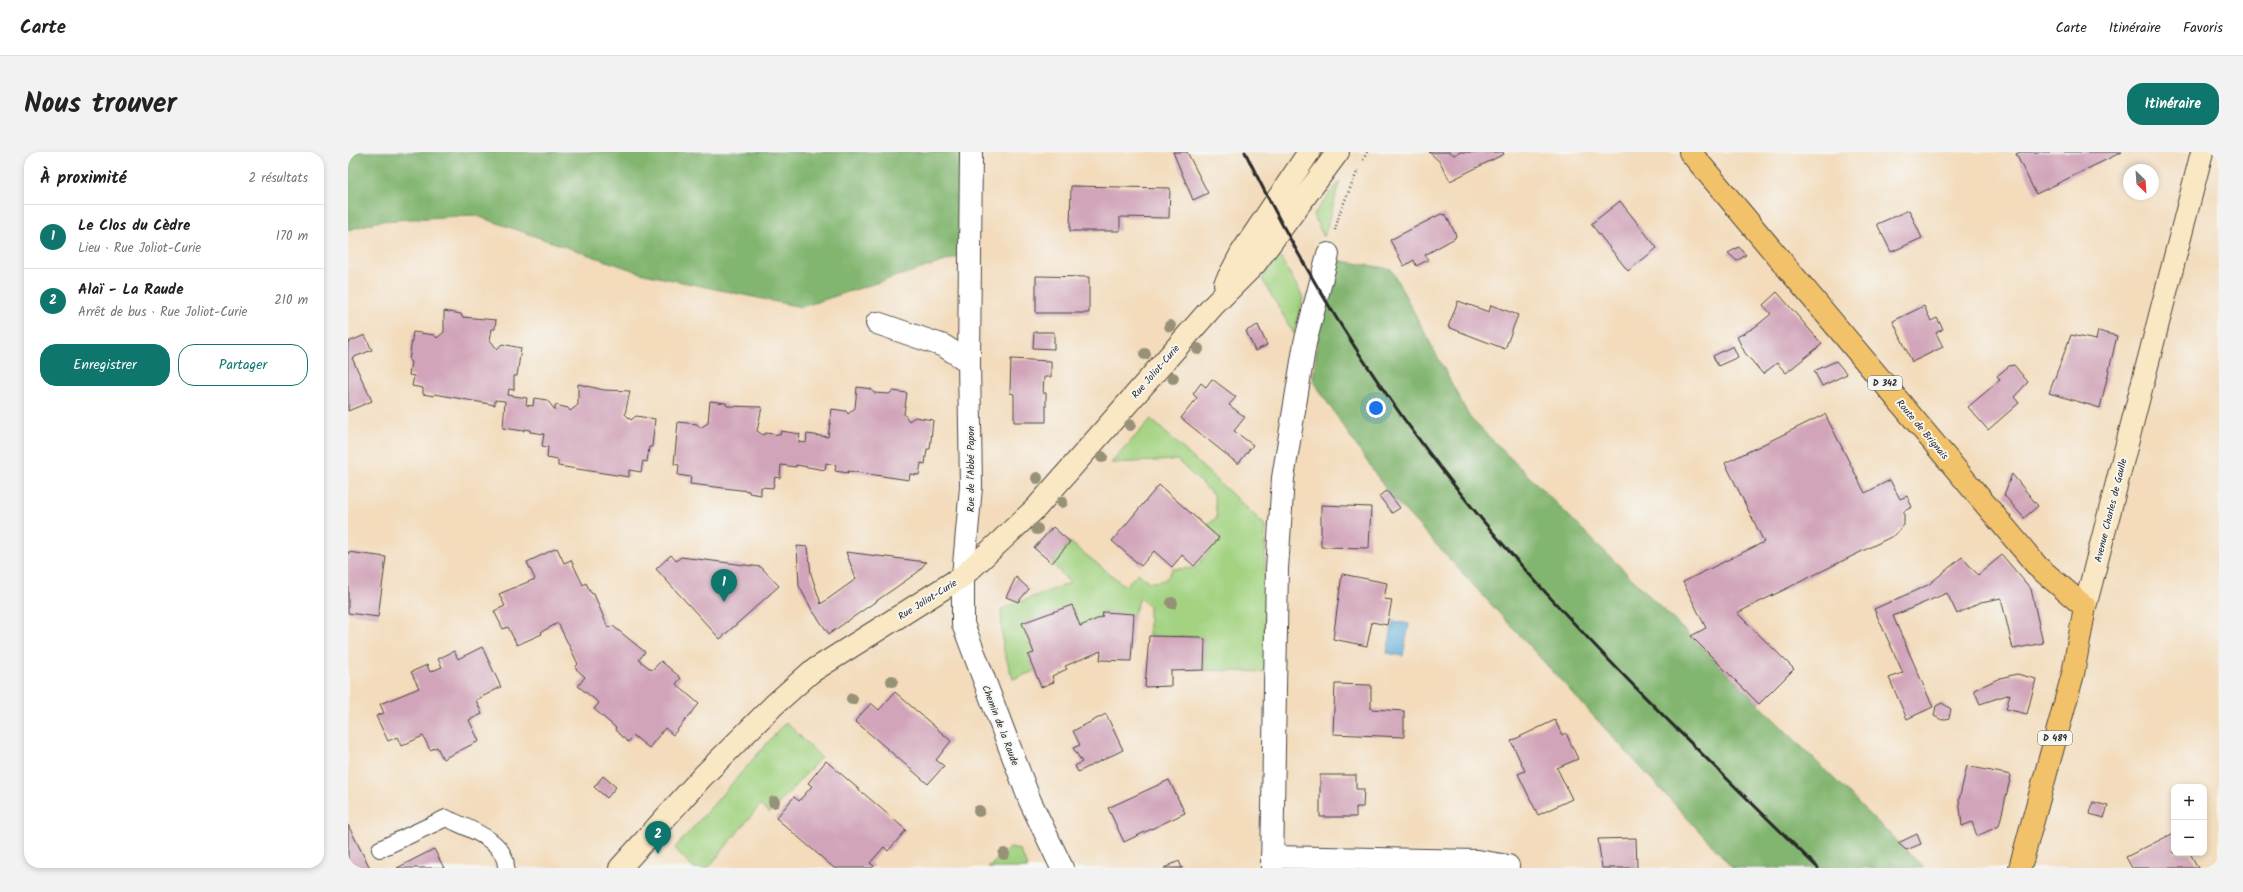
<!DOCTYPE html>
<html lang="fr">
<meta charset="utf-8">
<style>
:root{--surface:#fff;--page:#f2f2f2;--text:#222;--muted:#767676;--line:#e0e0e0;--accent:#0f766e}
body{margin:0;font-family:Kalam,sans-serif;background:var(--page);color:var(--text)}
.controls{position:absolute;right:12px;bottom:12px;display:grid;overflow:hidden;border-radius:8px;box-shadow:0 2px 6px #0003}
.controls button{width:36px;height:36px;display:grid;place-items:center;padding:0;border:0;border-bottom:1px solid var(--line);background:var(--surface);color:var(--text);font:20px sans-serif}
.compass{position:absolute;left:1775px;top:12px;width:36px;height:36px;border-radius:50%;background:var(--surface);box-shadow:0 2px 6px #0003;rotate:155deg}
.you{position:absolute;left:1028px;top:256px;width:14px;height:14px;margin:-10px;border:3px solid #fff;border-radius:50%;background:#1a73e8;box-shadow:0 0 0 6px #1a73e833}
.badge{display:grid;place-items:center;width:26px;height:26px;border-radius:50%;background:var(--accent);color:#fff;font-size:13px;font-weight:700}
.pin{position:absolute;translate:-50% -33px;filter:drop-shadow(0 1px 2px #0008)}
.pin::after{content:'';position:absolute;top:21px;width:14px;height:12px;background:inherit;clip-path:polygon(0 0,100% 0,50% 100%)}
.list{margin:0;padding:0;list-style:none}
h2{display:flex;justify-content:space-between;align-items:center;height:52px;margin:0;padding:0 16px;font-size:17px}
h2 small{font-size:13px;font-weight:400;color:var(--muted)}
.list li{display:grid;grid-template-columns:26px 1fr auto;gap:12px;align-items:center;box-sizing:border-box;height:64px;padding:0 16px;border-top:1px solid var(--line)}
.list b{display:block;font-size:15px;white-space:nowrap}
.list p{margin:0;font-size:13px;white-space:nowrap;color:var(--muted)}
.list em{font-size:13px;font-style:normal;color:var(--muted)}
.actions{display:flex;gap:8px;padding:12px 16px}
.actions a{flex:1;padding:9px 0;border:1px solid var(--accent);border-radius:16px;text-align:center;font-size:14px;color:var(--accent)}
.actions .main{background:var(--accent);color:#fff}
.map{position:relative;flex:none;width:1871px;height:716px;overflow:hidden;border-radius:16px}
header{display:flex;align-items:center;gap:24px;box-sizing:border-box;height:56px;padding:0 20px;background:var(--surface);border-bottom:1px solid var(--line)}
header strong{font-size:19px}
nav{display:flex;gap:22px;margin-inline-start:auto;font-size:14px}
.intro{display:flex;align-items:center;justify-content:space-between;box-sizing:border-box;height:96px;padding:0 24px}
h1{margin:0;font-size:28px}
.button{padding:10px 18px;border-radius:16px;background:var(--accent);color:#fff;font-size:14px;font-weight:700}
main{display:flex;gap:24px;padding:0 24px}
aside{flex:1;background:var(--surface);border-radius:16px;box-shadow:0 2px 6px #0003}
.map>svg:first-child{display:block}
.green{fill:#a3d381;stroke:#677f56}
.forest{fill:#82b56f;stroke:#56704d}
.water{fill:#5eacd7;stroke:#446c81}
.building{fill:#d1a4b9}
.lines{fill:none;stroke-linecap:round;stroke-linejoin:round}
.lane-casing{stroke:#494541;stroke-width:18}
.street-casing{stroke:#494541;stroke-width:24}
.secondary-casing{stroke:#494541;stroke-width:24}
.primary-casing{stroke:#494541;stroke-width:24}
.path{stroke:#494541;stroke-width:2.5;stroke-dasharray:1 3;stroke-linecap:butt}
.lane{stroke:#fff;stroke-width:16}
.street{stroke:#fff;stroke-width:22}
.secondary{stroke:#fae7c3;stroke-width:22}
.primary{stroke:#f2c26a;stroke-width:22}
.rail{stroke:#2b2b2b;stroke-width:3}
.tree{fill:#969177}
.labels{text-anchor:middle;stroke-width:4;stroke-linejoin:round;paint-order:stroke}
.shield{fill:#f6f6f2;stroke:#686867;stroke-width:1}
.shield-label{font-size:9px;font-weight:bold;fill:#2b2b2b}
.street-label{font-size:10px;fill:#2b2b2b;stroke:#f6f6f2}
</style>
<header>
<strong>Carte</strong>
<nav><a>Carte</a><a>Itinéraire</a><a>Favoris</a></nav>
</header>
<div class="intro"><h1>Nous trouver</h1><a class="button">Itinéraire</a></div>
<main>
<aside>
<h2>À proximité<small>2 résultats</small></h2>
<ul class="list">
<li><span class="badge">1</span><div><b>Le Clos du Cèdre</b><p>Lieu · Rue Joliot-Curie</p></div><em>170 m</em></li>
<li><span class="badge">2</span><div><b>Alaï - La Raude</b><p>Arrêt de bus · Rue Joliot-Curie</p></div><em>210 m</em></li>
</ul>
<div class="actions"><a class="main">Enregistrer</a><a>Partager</a></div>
</aside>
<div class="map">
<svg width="1871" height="716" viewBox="0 0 1871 716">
<rect width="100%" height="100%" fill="#f6f6f2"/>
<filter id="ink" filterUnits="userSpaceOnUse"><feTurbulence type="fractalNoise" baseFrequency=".025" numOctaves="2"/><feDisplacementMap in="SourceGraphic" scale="8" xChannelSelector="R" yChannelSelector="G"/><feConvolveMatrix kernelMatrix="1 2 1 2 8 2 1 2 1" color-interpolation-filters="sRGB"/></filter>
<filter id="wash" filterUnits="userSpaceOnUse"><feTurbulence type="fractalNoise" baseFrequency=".012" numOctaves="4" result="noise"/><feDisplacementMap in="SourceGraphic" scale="16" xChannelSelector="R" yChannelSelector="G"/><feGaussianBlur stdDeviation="0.9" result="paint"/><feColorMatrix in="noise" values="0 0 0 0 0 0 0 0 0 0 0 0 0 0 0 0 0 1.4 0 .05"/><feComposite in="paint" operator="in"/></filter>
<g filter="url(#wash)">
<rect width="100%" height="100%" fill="#f3dbbb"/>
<g class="green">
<path d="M992,29L976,85L965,63Z"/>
<path d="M931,103L955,145L946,182L914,127Z"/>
<path d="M803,267L917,373V520L856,518L857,488L852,485L801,484V454L792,446L786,462L755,460L754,465L732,474L724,454L675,471L686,501L680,503L687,519L665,527L655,496L653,457L722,431L704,411L722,390L777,434L790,421L801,430C813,430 820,429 824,417L847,416L873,386L860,373L869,365L866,343L829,308L763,311Z"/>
<path d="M438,570L473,605L422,661L412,653L360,716H345L327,696Z"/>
<path d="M662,696L672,698L680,716H640Z"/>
</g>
<g class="forest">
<path d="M0,0H613V104L453,155L296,122L126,63L32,69L0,78Z"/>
<path d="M988,108L1043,117L1122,266L1576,716H1385L1039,339L965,229L971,176Z"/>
</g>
<path class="water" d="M1045,469L1061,472L1055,504L1039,501Z"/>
<g id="blocks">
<g class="building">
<path d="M825,0H839L860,41L845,48Z"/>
<path d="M1081,0H1102L1106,3L1112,0H1155L1156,2L1102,29L1092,10Z"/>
<path d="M1672,0H1774L1688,42L1668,2Z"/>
<path d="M723,34L822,36L821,66L772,65V79H722Z"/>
<path d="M1272,49L1309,96L1280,119L1243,72Z"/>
<path d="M1561,58L1574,86L1543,100L1529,72Z"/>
<path d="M1093,62L1098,63L1108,83L1107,86L1077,103L1080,108L1068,114L1066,108L1056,114L1042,88Z"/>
<path d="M1391,95L1398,103L1389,109L1380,101Z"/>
<path d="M688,124L741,125V161H688Z"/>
<path d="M1429,140L1474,192L1438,221L1429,211L1415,222L1397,201L1389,185L1407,175L1423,162L1415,153Z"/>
<path d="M1110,149L1141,160L1143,153L1170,163L1157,197L1100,175Z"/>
<path d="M1576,154L1583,169L1589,166L1595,177L1588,181L1595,195L1564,210L1545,169Z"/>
<path d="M96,159L113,162L114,165L148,168L147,177H144L142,188L149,197L154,192L173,196L169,224H166V238L161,237L160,243L179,246L178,253L185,254L186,246L199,248L207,258V253L220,256L222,259L230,253V232L256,238L282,239L277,262L283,268L288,264L307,267L304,295H301L299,310L295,309L293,320L281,318V325L210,314V308L199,306L200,295L194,294L196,282L182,280V278L176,277V279L155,276L157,249L147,248V253L87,242L86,244L75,242V236L64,234L66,224L61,223L63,209H61L65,180L86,183L89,186L96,180Z"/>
<path d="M910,173L919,193L907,199L898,179Z"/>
<path d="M1750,179L1769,184L1752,256L1701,241L1723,183L1748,188Z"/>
<path d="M686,180H706V197L685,196Z"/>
<path d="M17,183L24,198L4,206L24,249L0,259V190Z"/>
<path d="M1385,194L1390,205L1370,214L1365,204Z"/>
<path d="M663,207L703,209V225H696L695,241H698V270H666V242L662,241Z"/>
<path d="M1488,209L1499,222L1474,234L1466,219Z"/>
<path d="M1666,213L1680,230L1666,245L1671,251L1640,278L1620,255L1652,228L1649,224L1661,214Z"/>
<path d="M864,227L888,245L881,253L897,265L886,279L905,293L890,312L833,266L849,246L845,242L853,231L858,235Z"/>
<path d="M509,235L523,237L526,241L541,242L545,239L559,241L556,262L561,269L567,265L585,268L582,297H579L577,312L573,311L571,323L562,322L561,328L500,319V321L487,319L488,313L478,311L477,318L448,313V315L433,313L432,326L427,325L425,336L413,335V343L401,341V339L342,332L343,325L330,323L331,313L326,312L330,270L349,272L352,276L360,271L362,249L378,251L379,254L414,255L409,279L415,283L418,281L432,283L433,279L452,282L451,290L458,291L459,282L480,285L484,257L498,259L500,262L507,256Z"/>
<path d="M1477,262L1517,341L1542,328L1552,347L1559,344L1564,355L1556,359V373L1547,383L1389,461L1446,517L1411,552L1343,484L1358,476L1335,430L1416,390L1377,311Z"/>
<path d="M1664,322L1690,354L1676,366L1656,343Z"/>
<path d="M811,333L871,386L846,414L834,403L824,415L806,399L793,414L764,389Z"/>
<path d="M1039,339L1052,356L1044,361L1031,344Z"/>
<path d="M973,353L1023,355L1021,396L973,395Z"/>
<path d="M705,375L722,390L704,411L686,396Z"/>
<path d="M449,394L460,395L463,422L473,452L508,427L498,400L578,410L570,420L481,482L464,458L451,434Z"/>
<path d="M209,396L216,411L223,408L235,433L238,431L243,441L246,442L260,476L265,474L297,500L291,508L304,518L313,509L333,526L328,532L351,552L325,583L317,576L301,596L286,584L280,590L267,578L268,576L246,557L251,551L230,534L237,525L227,516L230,512L210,471L193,480L194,482L169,493L160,475L155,477L146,459L157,454L151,442L187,427L179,410Z"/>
<path d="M0,400L38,405L30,465L0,461Z"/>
<path d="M323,403L328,409L333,405L413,415L431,434L372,487L308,417Z"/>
<path d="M1654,403L1683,437L1695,491L1665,497L1653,446L1633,450L1609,462L1599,441L1545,464L1585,555L1559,567L1541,526L1555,521L1526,457L1580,433L1614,405L1630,423Z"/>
<path d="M994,422L1039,431L1036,447L1044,448L1039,473L1024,470L1019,494L985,487Z"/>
<path d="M668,425L681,437L670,450L658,445Z"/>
<path d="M724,453L732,474L754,465L755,460L786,462L783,509L752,508L753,499L717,514L719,517L704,524L706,530L693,535L680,503L686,501L674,471Z"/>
<path d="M801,484L852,485L857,488L856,518L823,519V534L797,535Z"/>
<path d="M134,495L153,535L128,548L134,562L121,568L131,589L95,607L89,595L82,598L75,584L53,594L49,585L40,589L28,564L36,561L32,552L71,536L63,520L79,513L82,520L94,515L90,507L106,499L110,507Z"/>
<path d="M1669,522L1688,527L1679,562L1658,557L1662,542L1632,552L1626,538L1652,526Z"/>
<path d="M987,532L1023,533V557L1056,559V585L985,582Z"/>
<path d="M547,540L603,589L588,608L596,614L580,632L507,569L523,551L531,558Z"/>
<path d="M1594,551L1603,557L1601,566L1594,568L1586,564L1588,554Z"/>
<path d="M758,562L775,598L730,620L727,614L734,610L725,596L732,593L725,579Z"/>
<path d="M1207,568L1214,583L1218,581L1230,607L1209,616L1224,647L1190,663L1170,622L1177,619L1163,589Z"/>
<path d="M478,609L558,678L540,699L536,695L522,711L526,714L524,716H486L428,666L446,645L451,649L464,634L460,631Z"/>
<path d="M1619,614L1663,623L1651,674L1629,684L1624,670L1614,674L1611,648Z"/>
<path d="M972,623H1008V637H1016L1015,655H1008V665H972Z"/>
<path d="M255,624L268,635L259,646L246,635Z"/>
<path d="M821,628L837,661L776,690L760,656Z"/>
<path d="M1745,650L1760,654L1756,666L1742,662Z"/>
<path d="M0,673L22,716H0Z"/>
<path d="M1826,681V701H1842L1850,716H1784L1778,705Z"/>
<path d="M1569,682L1573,692L1558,698L1550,691Z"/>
<path d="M1288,686L1289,716H1254L1250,687Z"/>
<path d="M86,697L96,716H49Z"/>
<path d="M831,709L834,716H816Z"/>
</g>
</g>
</g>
<g filter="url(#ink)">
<use href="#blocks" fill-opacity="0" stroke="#494541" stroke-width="1"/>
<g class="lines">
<g class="lane-casing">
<path id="lane" d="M32,697L98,666C118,676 159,688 158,716"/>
</g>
<g class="street-casing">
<g id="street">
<path d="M623,0L621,210L623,335L615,424V472L682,649L714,716"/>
<path d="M529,171L596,194L621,210"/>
<path d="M924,705L1130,709L1160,714"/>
<path d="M924,716L929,417L935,326L957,191L980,102"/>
</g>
</g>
<g class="secondary-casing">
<g id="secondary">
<path d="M877,132L894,100L961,0"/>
<path d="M1737,455L1854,0"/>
<path d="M272,716L354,625L427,552L463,520L615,424L688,356L865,154L907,112L990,0"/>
</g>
</g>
<g class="primary-casing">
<path id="primary" d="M1342,0L1690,415L1737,455L1725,522L1672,716"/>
</g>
<g class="path">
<path d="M1015,8L1019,0"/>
<path d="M987,78L992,60L1010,18"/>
</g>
<use href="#lane" class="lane"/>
<use href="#street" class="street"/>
<use href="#secondary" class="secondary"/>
<use href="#primary" class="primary"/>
<path class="rail" d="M897,0C965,140 1052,273 1153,390C1252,505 1362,610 1470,716"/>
</g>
<g class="tree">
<circle cx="822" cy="174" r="6"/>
<circle cx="850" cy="197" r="6"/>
<circle cx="797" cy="202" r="6"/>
<circle cx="825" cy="226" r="6"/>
<circle cx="782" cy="273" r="6"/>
<circle cx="754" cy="305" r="6"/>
<circle cx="689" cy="326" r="6"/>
<circle cx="714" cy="350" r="6"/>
<circle cx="689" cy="377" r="6"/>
<circle cx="824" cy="451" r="6"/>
<circle cx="544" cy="529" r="6"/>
<circle cx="504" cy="547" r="6"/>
<circle cx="426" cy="650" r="6"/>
<circle cx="631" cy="659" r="6"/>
<circle cx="656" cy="702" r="6"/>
</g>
</g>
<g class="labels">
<g class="shield">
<rect x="1520" y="224" width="34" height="14" rx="3"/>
<rect x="1690" y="579" width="34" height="14" rx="3"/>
</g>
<g class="shield-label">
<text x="1537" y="234">D 342</text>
<text x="1707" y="589">D 489</text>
</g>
<g class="street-label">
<text transform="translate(807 219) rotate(-49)" y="4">Rue Joliot-Curie</text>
<text transform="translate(1575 277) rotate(50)" y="4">Route de Brignais</text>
<text transform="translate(622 317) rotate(-90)" y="4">Rue de l'Abbé Papon</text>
<text transform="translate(1762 358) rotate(-76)" y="4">Avenue Charles de Gaulle</text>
<text transform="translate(579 447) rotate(-32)" y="4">Rue Joliot-Curie</text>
<text transform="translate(653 573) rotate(69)" y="4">Chemin de la Raude</text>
</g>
</g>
</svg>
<div class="controls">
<button>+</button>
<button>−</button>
</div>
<svg class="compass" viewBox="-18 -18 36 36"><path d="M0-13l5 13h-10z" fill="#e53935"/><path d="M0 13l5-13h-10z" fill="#767676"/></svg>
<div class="you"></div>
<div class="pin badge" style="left:376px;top:450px">1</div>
<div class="pin badge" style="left:310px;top:702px">2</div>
</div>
</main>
